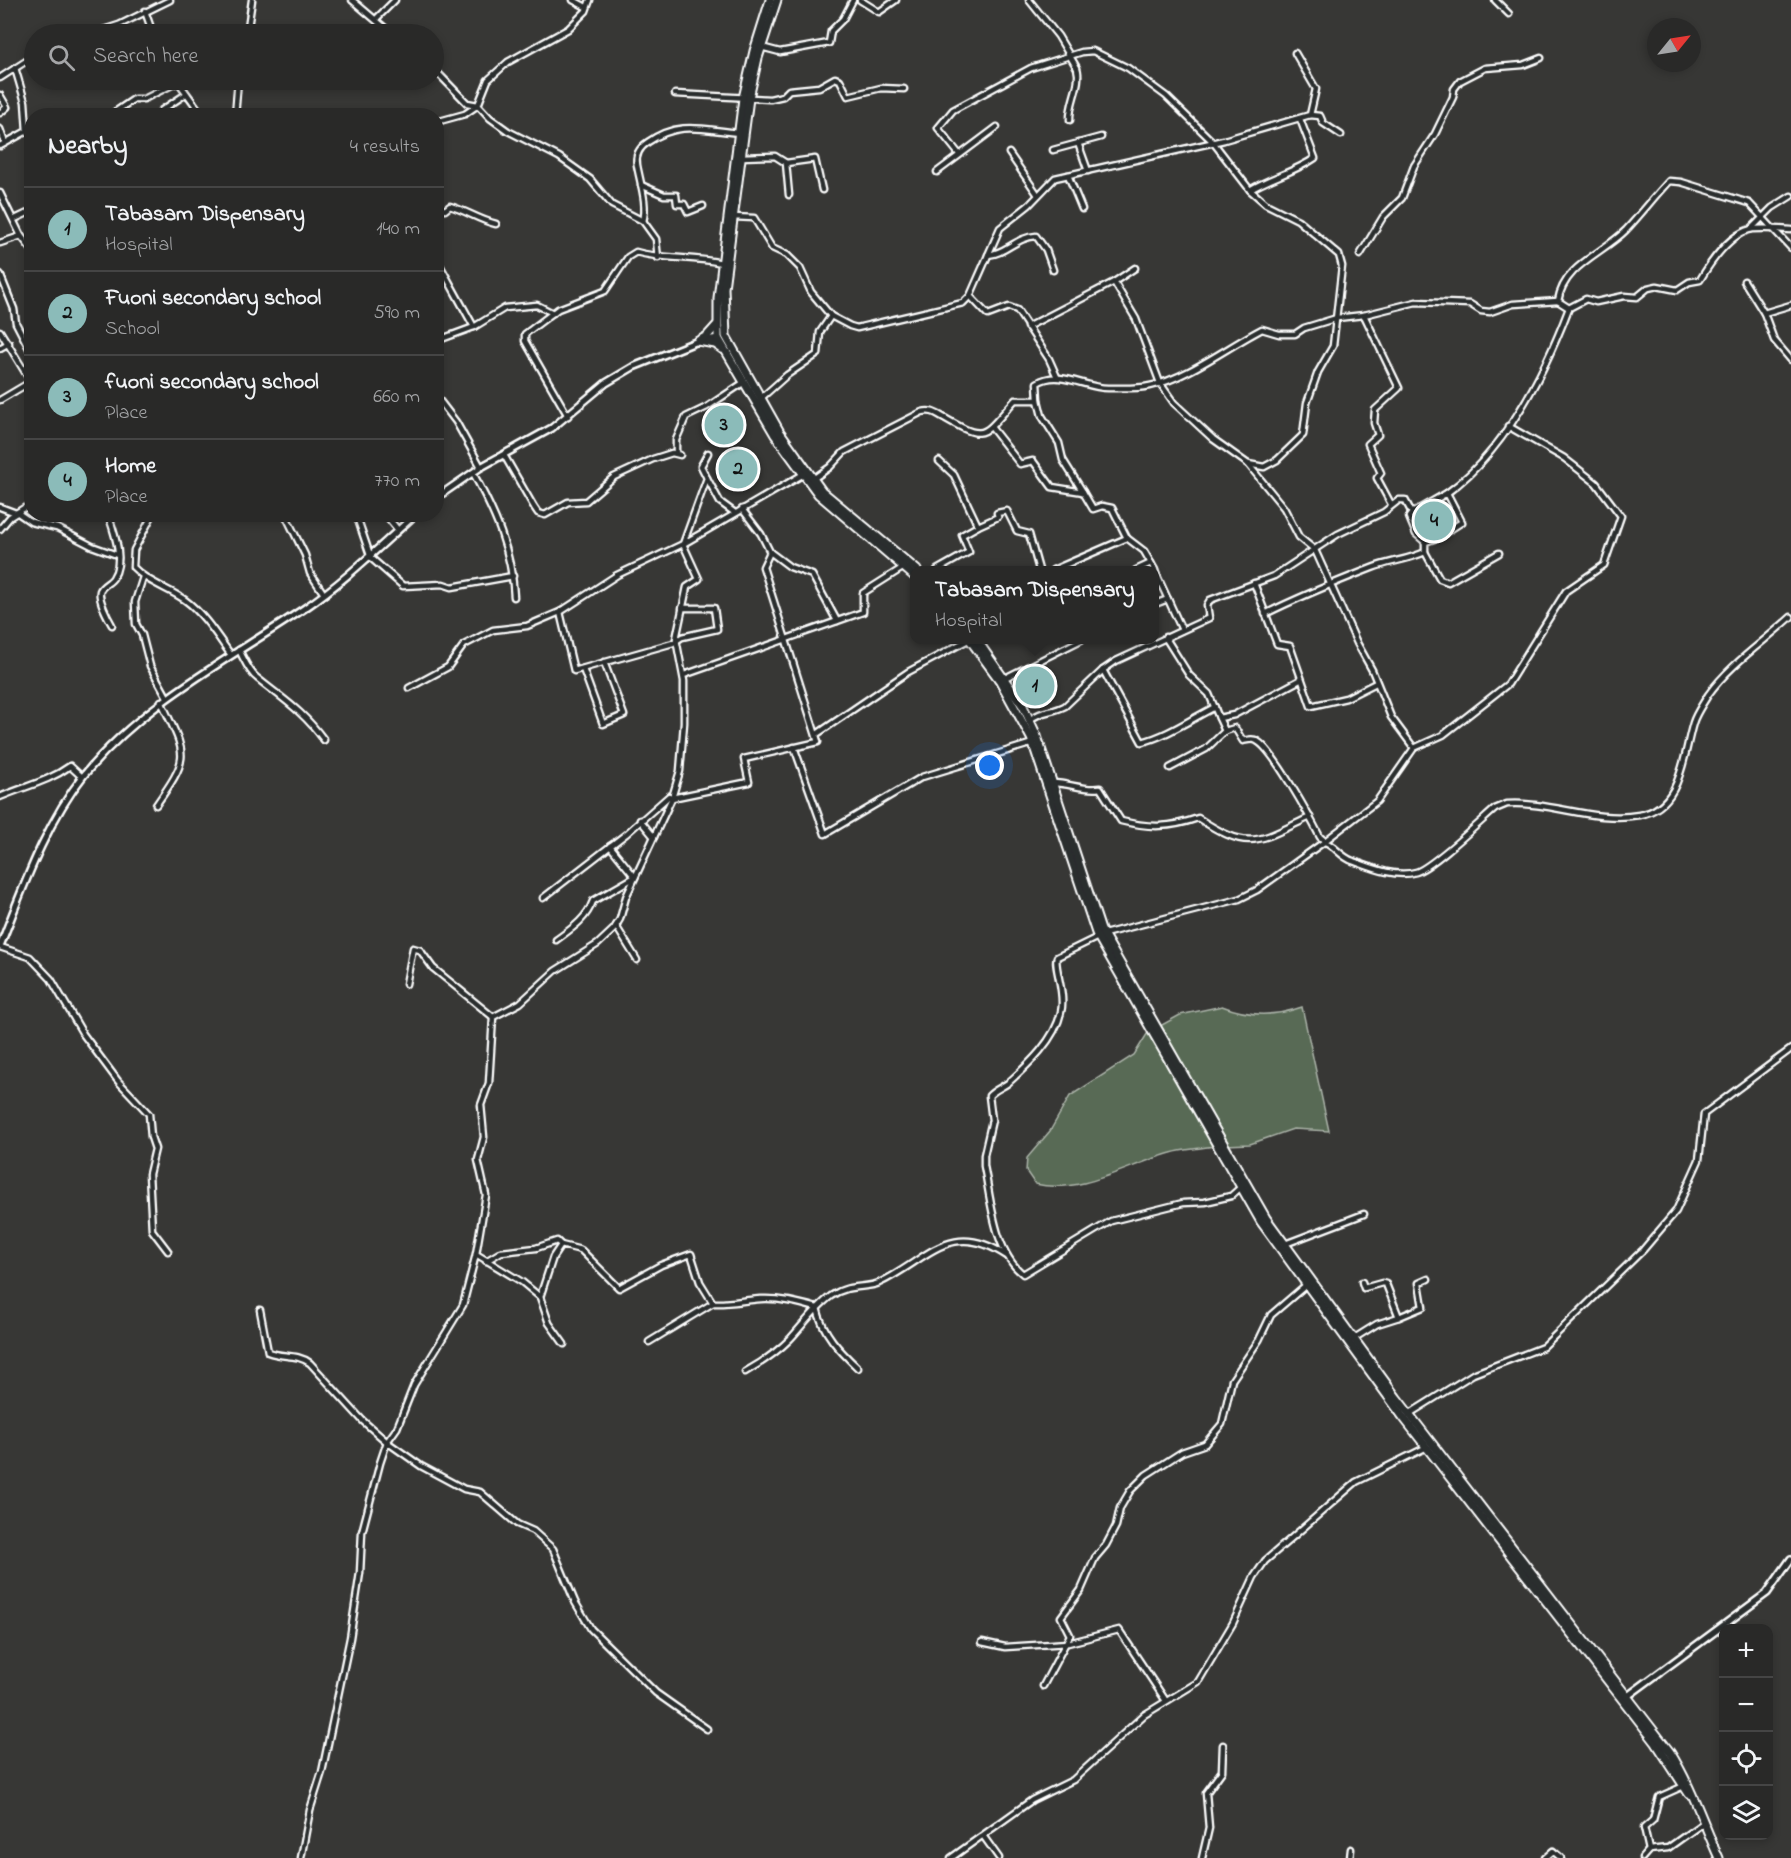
<!DOCTYPE html>
<meta charset="utf-8">
<style>
:root{--surface:#292928;--page:#353534;--text:#f1f3f6;--muted:#a5a6a8;--line:#454545;--accent:#8bbbb9}
body{margin:0;font-family:"Indie Flower",sans-serif;background:var(--page);color:var(--text)}
.controls{position:absolute;right:18px;bottom:18px;display:grid;overflow:hidden;border-radius:12px;box-shadow:0 3px 9px #0003}
.controls button{width:54px;height:54px;display:grid;place-items:center;padding:0;border:0;border-bottom:2px solid var(--line);background:var(--surface);color:var(--text);font:30px sans-serif}
.compass{position:absolute;left:1647px;top:18px;width:54px;height:54px;border-radius:50%;background:var(--surface);box-shadow:0 3px 9px #0003;rotate:60deg}
.you{position:absolute;left:990px;top:766px;width:21px;height:21px;margin:-15px;border:4px solid #fff;border-radius:50%;background:#1a73e8;box-shadow:0 0 0 9px #1a73e833}
.badge{display:grid;place-items:center;width:39px;height:39px;border-radius:50%;background:var(--accent);color:#111;font-size:20px;font-weight:700}
.pin{position:absolute;translate:-50% -50%;border:3px solid #fff;box-shadow:0 2px 6px #0006}
.popup{position:absolute;left:910px;top:566px;width:249px;height:78px;box-sizing:border-box;display:grid;place-content:center;border-radius:12px;background:var(--surface);filter:drop-shadow(0 2px 4px #0005);font-size:20px;white-space:nowrap;color:var(--muted)}
.popup b{font-size:22px;color:var(--text)}
.popup::after{content:'';position:absolute;left:50%;top:100%;margin-left:-12px;border:12px solid transparent;border-top-color:var(--surface)}
.list{margin:0;padding:0;list-style:none}
h2{display:flex;justify-content:space-between;align-items:center;height:78px;margin:0;padding:0 24px;font-size:26px}
h2 small{font-size:20px;font-weight:400;color:var(--muted)}
.list li{display:grid;grid-template-columns:39px 1fr auto;gap:18px;align-items:center;box-sizing:border-box;height:84px;padding:0 24px;border-top:2px solid var(--line)}
.list b{display:block;font-size:22px;white-space:nowrap}
.list p{margin:0;font-size:20px;white-space:nowrap;color:var(--muted)}
.list em{font-size:20px;font-style:normal;color:var(--muted)}
.icon{flex:none;width:33px;height:33px;fill:none;stroke:currentColor;stroke-width:2;stroke-linecap:round;stroke-linejoin:round}
.map{position:relative;flex:none;width:1791px;height:1858px;overflow:hidden}
.search{position:absolute;background:var(--surface);box-shadow:0 3px 9px #0003;left:24px;top:24px;width:420px;height:66px;display:flex;align-items:center;gap:15px;box-sizing:border-box;padding:0 21px;border-radius:33px;color:var(--muted);font-size:22px}
.panel{position:absolute;background:var(--surface);box-shadow:0 3px 9px #0003;left:24px;top:108px;width:420px;height:414px;border-radius:24px}
.map>svg:first-child{display:block}
.green{fill:#586a54;stroke:#acb4aa;stroke-width:1.5}
.lines{fill:none;stroke-linecap:round;stroke-linejoin:round}
.minor-casing{stroke:#fff;stroke-width:9}
.tertiary-casing{stroke:#fff;stroke-width:10}
.primary-casing{stroke:#fff;stroke-width:11}
.minor{stroke:#2a2d2e;stroke-width:4.5}
.tertiary{stroke:#2a2d2e;stroke-width:5}
.primary{stroke:#2a2d2e;stroke-width:7}
</style>
<div class="map">
<svg width="1791" height="1858" viewBox="0 0 1791 1858">
<rect width="100%" height="100%" fill="#373735"/>
<filter id="ink" filterUnits="userSpaceOnUse"><feTurbulence type="fractalNoise" baseFrequency=".0167" numOctaves="2"/><feDisplacementMap in="SourceGraphic" scale="12" xChannelSelector="R" yChannelSelector="G"/><feConvolveMatrix kernelMatrix="1 2 1 2 8 2 1 2 1" color-interpolation-filters="sRGB"/></filter>
<g filter="url(#ink)">
<g class="green">
<path d="M1222,1006C1249,1017 1274,1017 1302,1007L1329,1131L1293,1129L1250,1144L1225,1145L1160,1026L1180,1015Z"/>
<path d="M1149,1031L1213,1146C1199,1149 1184,1149 1171,1153C1127,1165 1082,1195 1035,1184L1026,1171L1027,1158L1050,1131L1070,1096L1134,1055Z"/>
</g>
<g class="lines">
<g class="minor-casing">
<g id="minor">
<path d="M352,0L392,34"/>
<path d="M573,0L586,7"/>
<path d="M860,0L879,12L896,0"/>
<path d="M1029,0L1058,36L1077,68C1082,84 1069,102 1070,120"/>
<path d="M1495,0L1509,14"/>
<path d="M145,11L153,34"/>
<path d="M376,19L395,0"/>
<path d="M91,34L119,25L170,0"/>
<path d="M247,34L252,0"/>
<path d="M761,47L780,52L829,43L831,31L843,19L853,0"/>
<path d="M1295,53L1316,89L1310,115"/>
<path d="M434,69L467,103L478,105L490,118L508,131L559,157L590,179L612,205L643,221L656,239L658,258"/>
<path d="M0,78L34,56"/>
<path d="M177,80L203,116"/>
<path d="M675,94L770,99L783,96L789,90L819,87L835,78L840,80L848,96L881,88L904,89"/>
<path d="M0,95L7,107L0,113"/>
<path d="M162,110L186,94"/>
<path d="M109,116L134,99H144L178,82"/>
<path d="M235,116L238,80"/>
<path d="M436,122L465,114L478,105L488,80L508,62L568,29L586,11L590,0"/>
<path d="M0,129L5,143"/>
<path d="M1078,143L1088,171"/>
<path d="M0,146L27,131L25,102L15,68"/>
<path d="M1053,150L1101,137"/>
<path d="M1009,153L1038,195"/>
<path d="M959,154L938,128L953,110L1031,68L1082,52L1093,51L1128,68L1166,96L1213,142L1250,190L1266,204L1298,220L1339,255L1342,266L1333,346L1318,372L1307,403L1303,435L1277,460L1264,467L1248,464"/>
<path d="M741,157L775,156L786,163L815,159L822,190"/>
<path d="M786,163L789,195"/>
<path d="M937,172L997,127"/>
<path d="M1068,175L1082,209"/>
<path d="M641,185L664,195H676L677,204H684L688,212L703,206"/>
<path d="M1250,190C1271,177 1295,172 1315,158L1300,119"/>
<path d="M0,193L21,236L32,250"/>
<path d="M436,207L445,210L450,206C467,211 479,220 496,224"/>
<path d="M733,217L754,218L772,248L787,255L800,268L811,292L831,316L850,326L857,328L963,303L970,296L1000,228L1029,205L1055,178L1224,140L1310,115L1320,116L1323,123L1341,135"/>
<path d="M15,219L32,211"/>
<path d="M643,221C648,205 640,182 637,165C635,155 639,148 648,142C680,120 703,130 739,133"/>
<path d="M1751,229L1772,208L1791,196"/>
<path d="M0,243L21,236"/>
<path d="M988,255C1005,254 1017,237 1036,236L1046,250L1053,270"/>
<path d="M1360,255L1383,217L1402,198L1414,166L1435,134L1453,97L1454,89L1460,81L1485,68L1523,65L1541,58"/>
<path d="M436,258L474,327"/>
<path d="M0,274L14,309L16,323L32,354"/>
<path d="M1744,281L1764,313L1791,305"/>
<path d="M1114,282L1135,268"/>
<path d="M970,296L988,315L1009,307L1017,310L1049,359L1057,377"/>
<path d="M1569,308L1586,299L1596,302L1624,296L1637,297L1648,288L1657,286L1677,290L1689,282L1700,280C1710,263 1731,232 1753,229C1765,228 1779,229 1791,230"/>
<path d="M1764,313L1774,340L1791,360"/>
<path d="M1364,315L1416,302L1470,304L1481,311L1490,312L1513,304L1558,301"/>
<path d="M1027,327L1114,282L1136,319L1160,383L1174,403L1213,439L1248,464L1284,508L1299,537L1315,550L1357,643L1372,670L1391,717L1414,748L1377,801L1325,841L1320,837C1311,819 1273,749 1257,741C1253,738 1248,740 1243,741L1235,728L1225,731L1219,718"/>
<path d="M0,331L31,382"/>
<path d="M436,341L474,327L505,308L537,305L553,313"/>
<path d="M0,348L9,343"/>
<path d="M436,396L456,422L481,467"/>
<path d="M760,399L787,375L818,354L820,332L831,316"/>
<path d="M0,400L32,381"/>
<path d="M1038,400L1042,416L1059,443L1063,460L1083,492"/>
<path d="M568,416L525,341V334L558,309L605,291L628,257L636,252C664,260 693,256 722,263"/>
<path d="M991,427L1020,464L1033,461L1052,487L1083,492L1093,509L1102,506L1112,508L1127,538"/>
<path d="M676,452V440L686,417L707,407L743,383"/>
<path d="M504,455L534,507L538,513L545,515L568,502L586,501L614,477L653,459L672,453L680,455"/>
<path d="M939,461L954,475L978,526L998,517L997,513L1007,511L1017,531L1029,534L1039,570"/>
<path d="M473,473C495,513 512,551 514,597"/>
<path d="M707,478L720,502L735,513"/>
<path d="M813,479L830,467L844,452L922,412C930,410 934,412 941,416C986,442 981,438 1015,400H1038L1037,383C1060,369 1084,388 1108,388C1122,388 1136,389 1150,386C1186,379 1229,346 1262,329L1279,334H1295L1304,328L1337,318L1364,315L1399,388L1375,410L1374,423L1378,435L1368,444L1381,473L1377,478L1391,504"/>
<path d="M1447,493C1505,451 1544,374 1569,308L1558,301C1564,265 1602,254 1626,230C1641,214 1654,197 1669,181L1681,182L1749,203L1791,248"/>
<path d="M0,507L16,513"/>
<path d="M742,509L761,534L770,552L790,567L812,575L837,621"/>
<path d="M18,513L31,522L57,528L92,546L117,555"/>
<path d="M1412,513L1409,517L1416,534L1425,542"/>
<path d="M108,514C114,532 125,560 113,578C110,583 102,585 100,591C98,599 108,618 112,625"/>
<path d="M153,514L134,550L133,567C148,583 168,588 185,600C203,613 218,637 231,655"/>
<path d="M285,514L305,555L310,573L324,594"/>
<path d="M356,514L371,558L403,586L443,584L452,587L513,576"/>
<path d="M385,514L398,530"/>
<path d="M0,529L10,517L32,503"/>
<path d="M1425,552L1440,579L1448,582L1499,553"/>
<path d="M937,570L969,552L962,535L978,526"/>
<path d="M1053,570L1127,538L1144,551L1155,570"/>
<path d="M1136,570L1151,563"/>
<path d="M1155,571L1182,630"/>
<path d="M143,577L135,602L136,624L142,635L150,666L167,697"/>
<path d="M1254,583L1277,644L1290,646L1311,706L1346,698L1376,683"/>
<path d="M1155,604L1168,599"/>
<path d="M560,612L574,671L673,643L682,637L717,629L714,608H682"/>
<path d="M1165,637L1189,675L1209,694L1219,718L1234,715L1300,680"/>
<path d="M239,650C244,659 249,672 257,678C284,700 303,711 324,740"/>
<path d="M583,669L603,724L624,715L604,662"/>
<path d="M1103,670L1142,742C1167,736 1191,719 1215,707"/>
<path d="M684,675L863,612V593L904,567"/>
<path d="M1005,678L1081,640"/>
<path d="M409,688L448,667L464,645L493,630L527,626L560,612L617,575L683,544L802,475"/>
<path d="M1030,720C1041,710 1052,713 1065,706L1103,670L1116,661L1209,618L1207,605L1210,600L1274,576L1338,534L1384,512L1399,500H1405L1412,513L1447,493L1462,522L1437,538L1425,542V552C1408,560 1390,561 1372,568C1336,582 1299,597 1265,614"/>
<path d="M817,734L908,672L968,640"/>
<path d="M794,747L825,834L922,777L1033,743"/>
<path d="M1414,748L1443,735L1508,684L1566,591L1604,565L1621,516L1596,483L1564,458L1508,426"/>
<path d="M1170,768L1206,749L1225,731"/>
<path d="M1053,783C1069,783 1085,791 1100,788L1121,821C1149,828 1170,828 1198,818C1250,852 1257,842 1310,817"/>
<path d="M0,797C25,786 48,782 70,766L82,777"/>
<path d="M156,805C192,754 186,756 161,701"/>
<path d="M640,820L654,837"/>
<path d="M543,898L626,834L669,796L672,798L749,782L744,759L818,742L763,567L770,552"/>
<path d="M616,926L637,960"/>
<path d="M556,940C571,929 586,920 593,901L635,877L610,846"/>
<path d="M0,947L30,957L51,979L83,1034L118,1081L149,1114L151,1137L155,1149L149,1174L152,1230L168,1251"/>
<path d="M406,984L413,948L420,950L433,968L493,1017"/>
<path d="M1241,1187L1231,1196L1205,1202L1183,1203L1111,1221L1023,1274C994,1252 991,1199 984,1166V1155L992,1120L989,1096C994,1090 1001,1088 1008,1083C1029,1064 1055,1040 1061,1012C1066,993 1053,965 1057,957L1104,934L1239,899L1257,890L1324,842C1333,843 1340,857 1353,861C1372,868 1396,878 1416,872C1431,868 1480,822 1495,809L1507,804C1551,801 1594,823 1639,815C1682,808 1683,756 1693,723C1696,713 1703,704 1708,695C1730,664 1764,642 1791,617"/>
<path d="M1285,1244L1364,1214"/>
<path d="M476,1254L522,1282L540,1297L549,1323L564,1344"/>
<path d="M486,1261L501,1252L536,1248L557,1241L561,1245"/>
<path d="M1362,1282L1364,1288L1382,1283L1386,1284L1399,1317L1423,1307L1419,1283L1428,1279"/>
<path d="M540,1297L553,1257L561,1245L581,1250L619,1288L661,1265L691,1254L700,1282L713,1303C730,1304 744,1300 761,1299C780,1298 799,1303 817,1308C823,1334 839,1350 858,1368"/>
<path d="M260,1310L268,1352C283,1358 296,1353 310,1363L363,1421L387,1442L421,1466L464,1489L480,1492L517,1524L533,1531L553,1549L575,1602L591,1629L656,1693L707,1729"/>
<path d="M1353,1339L1377,1324L1399,1317"/>
<path d="M649,1342L713,1303"/>
<path d="M745,1372C761,1363 776,1353 790,1339C803,1325 815,1308 831,1296C850,1283 865,1289 879,1283C928,1260 950,1218 1007,1256"/>
<path d="M1409,1414L1473,1374L1543,1347L1643,1250L1676,1211L1699,1160L1704,1114L1791,1049"/>
<path d="M982,1642L1005,1647L1068,1643L1119,1630L1166,1701"/>
<path d="M1043,1686L1070,1635L1061,1617L1081,1590L1095,1558L1106,1545L1116,1526L1120,1508L1130,1491L1146,1475L1182,1452L1205,1444L1222,1424L1232,1380L1259,1340L1271,1315L1306,1285"/>
<path d="M984,1837L999,1858"/>
<path d="M1649,1850L1668,1848L1703,1823"/>
<path d="M301,1858L310,1810L322,1772L350,1638L360,1573L362,1532L380,1463L387,1442L397,1428L414,1385L463,1305L476,1254L486,1195L478,1160L484,1137L481,1105L489,1083L493,1017L520,1003L555,971L598,944L614,929L620,919L626,897L672,798L680,771L684,723V681L676,639L687,587L699,579L683,544L707,478L701,466L708,453"/>
<path d="M951,1858L1032,1800L1073,1780L1144,1715L1198,1682L1233,1623L1254,1577L1265,1561L1356,1482L1427,1447"/>
<path d="M1202,1858L1209,1828L1206,1793L1222,1771L1223,1745"/>
<path d="M1350,1858L1351,1849"/>
<path d="M1545,1858L1553,1851L1561,1858"/>
<path d="M1642,1858L1649,1850L1644,1828L1653,1820L1659,1797L1686,1785"/>
</g>
</g>
<g class="tertiary-casing">
<g id="tertiary">
<path d="M436,498L481,467L552,428L606,383L633,367L698,341L719,338"/>
<path d="M0,946C23,888 45,824 84,775C144,702 228,660 305,608C345,581 379,547 416,514"/>
<path d="M1625,1698L1767,1593L1791,1559"/>
</g>
</g>
<g class="primary-casing">
<g id="primary">
<path d="M770,0L754,51L743,98L718,298V338L775,435L818,494L915,577"/>
<path d="M777,0L758,58L749,98L724,288L726,336L780,432L822,491L917,570"/>
<path d="M698,341L715,344L722,349"/>
<path d="M698,341L707,336L716,326"/>
<path d="M970,640L1000,681L1031,738L1096,933L1261,1222L1403,1417L1656,1743L1689,1794"/>
<path d="M977,640L1023,706L1037,736L1101,930L1266,1218L1397,1398L1670,1752C1691,1785 1703,1823 1719,1858"/>
</g>
</g>
<use href="#minor" class="minor"/>
<use href="#tertiary" class="tertiary"/>
<use href="#primary" class="primary"/>
</g>
</g>
</svg>
<div class="controls">
<button>+</button>
<button>−</button>
<button><svg class="icon" aria-label="locate" viewBox="0 0 24 24"><circle cx="12" cy="12" r="6"/><path d="M12 2v4M12 18v4M2 12h4M18 12h4"/></svg></button>
<button><svg class="icon" aria-label="layers" viewBox="0 0 24 24"><path d="M12 4l9 5-9 5-9-5zM3 14l9 5 9-5"/></svg></button>
</div>
<svg class="compass" viewBox="-18 -18 36 36"><path d="M0-13l5 13h-10z" fill="#e53935"/><path d="M0 13l5-13h-10z" fill="#a5a6a8"/></svg>
<div class="you"></div>
<div class="pin badge" style="left:1035px;top:686px">1</div>
<div class="popup"><b>Tabasam Dispensary</b>Hospital</div>
<div class="pin badge" style="left:738px;top:469px">2</div>
<div class="pin badge" style="left:724px;top:425px">3</div>
<div class="pin badge" style="left:1434px;top:521px">4</div>
<div class="search"><svg class="icon" aria-label="search" viewBox="0 0 24 24"><circle cx="10" cy="10" r="6"/><path d="M15 15l6 6"/></svg>Search here</div>
<section class="panel">
<h2>Nearby<small>4 results</small></h2>
<ul class="list">
<li><span class="badge">1</span><div><b>Tabasam Dispensary</b><p>Hospital</p></div><em>140 m</em></li>
<li><span class="badge">2</span><div><b>Fuoni secondary school</b><p>School</p></div><em>590 m</em></li>
<li><span class="badge">3</span><div><b>fuoni secondary school</b><p>Place</p></div><em>660 m</em></li>
<li><span class="badge">4</span><div><b>Home</b><p>Place</p></div><em>770 m</em></li>
</ul>
</section>
</div>
